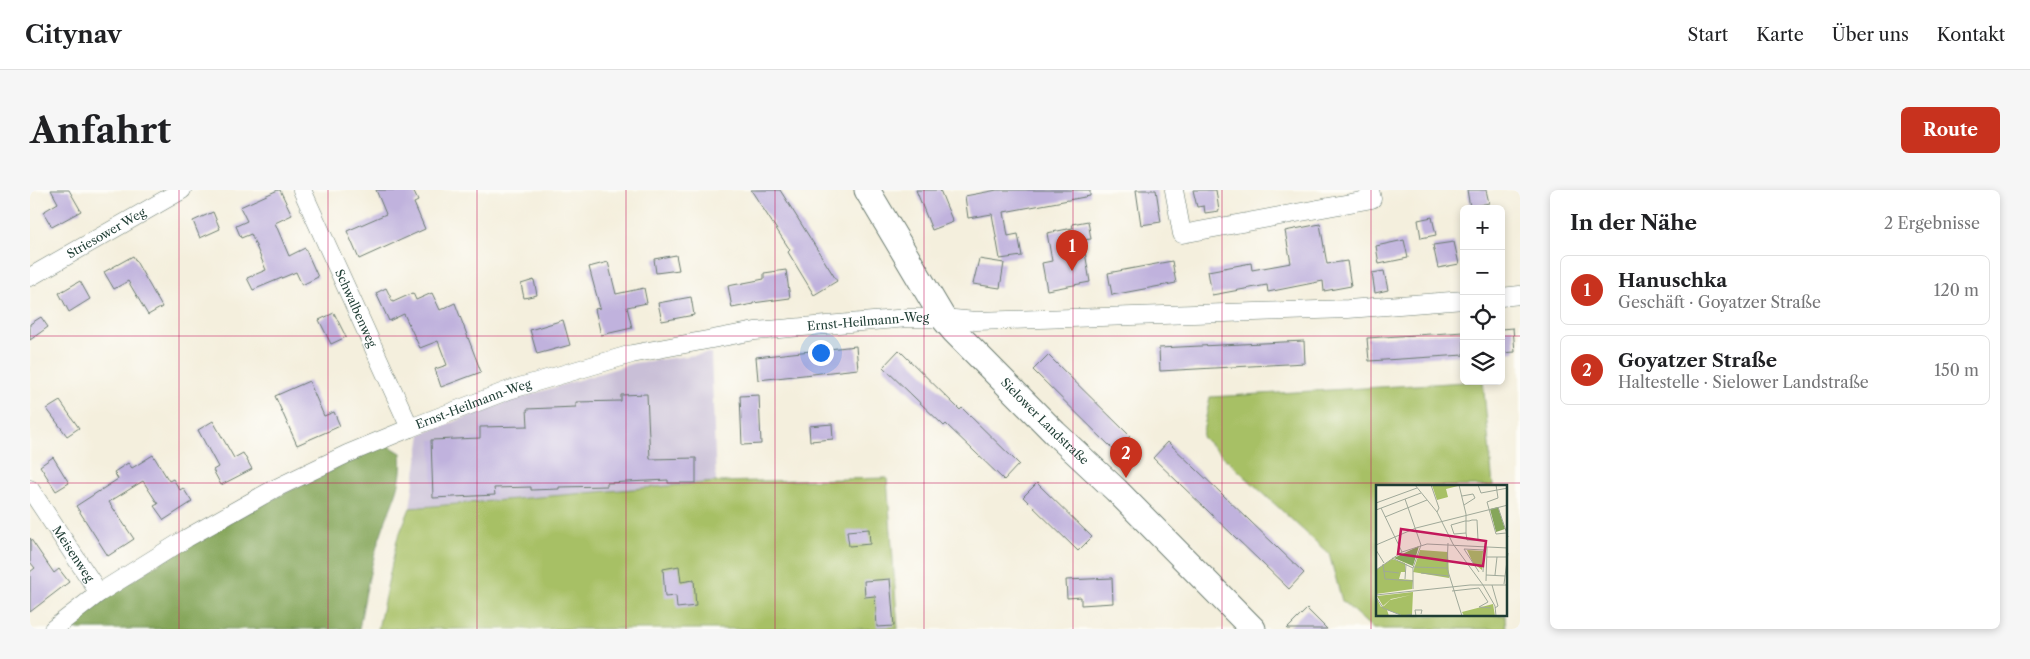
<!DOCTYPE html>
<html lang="de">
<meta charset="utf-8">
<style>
:root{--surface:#fff;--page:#f6f6f6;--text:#202124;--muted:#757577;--line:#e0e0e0;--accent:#c8321e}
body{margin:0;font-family:"Libre Caslon Text",serif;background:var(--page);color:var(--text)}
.controls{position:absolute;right:15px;top:15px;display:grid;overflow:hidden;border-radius:8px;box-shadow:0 2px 8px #0003}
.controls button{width:45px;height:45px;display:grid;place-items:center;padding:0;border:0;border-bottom:1px solid var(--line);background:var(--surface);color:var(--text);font:25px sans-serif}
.you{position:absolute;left:790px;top:162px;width:18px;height:18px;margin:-12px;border:4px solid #fff;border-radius:50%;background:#1a73e8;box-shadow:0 0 0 8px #1a73e833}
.badge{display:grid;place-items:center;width:32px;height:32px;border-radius:50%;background:var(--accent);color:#fff;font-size:16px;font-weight:700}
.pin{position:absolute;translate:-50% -41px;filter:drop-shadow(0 1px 2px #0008)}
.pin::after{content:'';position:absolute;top:26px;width:18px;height:15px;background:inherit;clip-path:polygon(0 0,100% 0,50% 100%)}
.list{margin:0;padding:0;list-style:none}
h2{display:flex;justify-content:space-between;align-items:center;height:65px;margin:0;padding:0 20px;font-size:21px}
h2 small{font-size:16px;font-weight:400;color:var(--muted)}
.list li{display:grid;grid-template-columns:32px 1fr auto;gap:15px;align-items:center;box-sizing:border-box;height:70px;margin:0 10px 10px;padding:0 10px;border:1px solid var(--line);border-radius:8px}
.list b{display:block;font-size:19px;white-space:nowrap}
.list p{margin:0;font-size:16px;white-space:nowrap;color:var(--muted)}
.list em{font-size:16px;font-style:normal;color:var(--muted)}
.icon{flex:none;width:28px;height:28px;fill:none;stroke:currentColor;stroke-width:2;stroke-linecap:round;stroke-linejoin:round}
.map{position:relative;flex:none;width:1490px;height:439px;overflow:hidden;border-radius:8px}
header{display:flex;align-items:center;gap:30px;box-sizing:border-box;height:70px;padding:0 25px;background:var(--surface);border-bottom:1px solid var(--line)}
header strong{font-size:24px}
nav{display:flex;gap:28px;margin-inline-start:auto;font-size:18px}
.intro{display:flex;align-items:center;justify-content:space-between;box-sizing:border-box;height:120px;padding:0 30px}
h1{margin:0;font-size:35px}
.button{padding:12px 22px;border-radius:8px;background:var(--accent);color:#fff;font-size:18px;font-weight:700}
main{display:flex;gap:30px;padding:0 30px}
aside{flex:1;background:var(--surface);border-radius:8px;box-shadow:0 2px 8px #0003}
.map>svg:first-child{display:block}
.industrial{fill:#c9bfd7}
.green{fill:#a7c065;stroke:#637e4c}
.forest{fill:#85a65a;stroke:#527247}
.building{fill:#c0b2dd}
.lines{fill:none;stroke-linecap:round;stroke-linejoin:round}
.minor-casing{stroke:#6a7b6f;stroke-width:19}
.secondary-casing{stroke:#6a7b6f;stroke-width:27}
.minor{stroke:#fff;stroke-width:18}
.secondary{stroke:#fff;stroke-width:25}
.grid{fill:none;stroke:#c2185b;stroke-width:1;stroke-opacity:0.55}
.labels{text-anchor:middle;stroke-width:4.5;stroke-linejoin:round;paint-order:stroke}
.street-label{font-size:12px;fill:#1f3d34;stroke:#fdfcf7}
.inset-road{fill:none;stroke:#9fa899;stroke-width:1}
.view{fill:#c2185b;fill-opacity:0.15;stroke:#c2185b;stroke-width:2.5}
.inset-edge{fill:none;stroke:#1f3d34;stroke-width:2.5}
</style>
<header>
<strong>Citynav</strong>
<nav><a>Start</a><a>Karte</a><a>Über uns</a><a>Kontakt</a></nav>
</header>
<div class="intro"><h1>Anfahrt</h1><a class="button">Route</a></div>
<main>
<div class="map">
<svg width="1490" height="439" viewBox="0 0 1490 439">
<rect width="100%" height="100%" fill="#fdfcf7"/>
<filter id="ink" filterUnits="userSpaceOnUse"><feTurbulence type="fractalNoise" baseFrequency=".02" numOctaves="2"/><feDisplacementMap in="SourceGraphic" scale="10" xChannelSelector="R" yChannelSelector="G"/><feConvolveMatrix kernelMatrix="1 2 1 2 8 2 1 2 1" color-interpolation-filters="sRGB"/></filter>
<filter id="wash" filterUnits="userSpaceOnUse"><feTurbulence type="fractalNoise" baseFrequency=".0096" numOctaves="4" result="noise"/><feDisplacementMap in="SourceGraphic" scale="20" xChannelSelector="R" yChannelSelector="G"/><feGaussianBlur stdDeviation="1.12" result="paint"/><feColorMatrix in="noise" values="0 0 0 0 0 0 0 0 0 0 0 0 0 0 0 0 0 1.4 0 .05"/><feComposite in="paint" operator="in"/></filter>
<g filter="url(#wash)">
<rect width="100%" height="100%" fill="#f4efdd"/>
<path class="industrial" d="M681,163L686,292L380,318L391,244L480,211L604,173Z"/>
<g class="green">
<path d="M1453,191L1463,296L1348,297V425H1475L1476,439H1343L1312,411L1299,364L1172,247L1180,207Z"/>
<path d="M857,288L868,439H348L367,350L380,318L686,292Z"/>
</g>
<path class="forest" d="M356,254L371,263C374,295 362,311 352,341C341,372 335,406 329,439H37C132,361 245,307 356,254Z"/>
<g id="blocks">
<g class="building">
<path d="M21,0H39L51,21L22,37L13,22L28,13Z"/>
<path d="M248,0H250L262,25L245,33L259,66L275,58L288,87L272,95L266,82L223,100L217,88L236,80L221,44L211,48L206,36L217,31L210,17Z"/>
<path d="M346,0H383L388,11L384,13L395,39L329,69L317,41L356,24Z"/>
<path d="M721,0H750L807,91L784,105L758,62L760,60Z"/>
<path d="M886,0H910L923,32L902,40Z"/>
<path d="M967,0H1060V6L974,22L978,46L988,44L992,66L970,69L962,24L938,28L935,6Z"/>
<path d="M1106,0H1126L1131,32L1111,35Z"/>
<path d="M1163,0H1186L1189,21L1175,23L1174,16L1167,17Z"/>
<path d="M1437,0H1456L1459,13L1440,17Z"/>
<path d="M183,22L190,39L170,48L163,31Z"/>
<path d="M1402,27L1406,45L1391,48L1388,30Z"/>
<path d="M1058,31L1061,49L1053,50L1060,92L1017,100L1012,73L1022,71L1017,43L1043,38L1042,34Z"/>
<path d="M1290,34L1297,74L1317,71L1321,96L1294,101L1293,91L1238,102L1237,95L1182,105L1178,81L1221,73L1222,80L1261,73L1255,41Z"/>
<path d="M1374,50L1378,68L1349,74L1346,56Z"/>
<path d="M1424,52L1429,74L1408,78L1403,55Z"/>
<path d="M646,65L649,80L626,83L624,69Z"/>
<path d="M103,66L132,117L118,125L98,91L84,99L74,82Z"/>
<path d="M949,69L974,73L970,98L943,94Z"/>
<path d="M1142,71L1146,93L1082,105L1078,83Z"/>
<path d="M578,72L586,104L614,98L617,113L597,117L602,138L571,145L565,119L570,118L559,77Z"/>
<path d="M756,80L760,108L723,113V114L702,118L698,96L734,89V83Z"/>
<path d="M1354,81L1358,100L1345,103L1342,83Z"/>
<path d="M504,90L507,105L494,108L491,94Z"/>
<path d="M50,91L60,109L39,122L29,103Z"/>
<path d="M356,98L363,112L383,103L386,110L402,103L410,120L425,113L451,182L411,197L405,179L417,175L408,151L390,158L374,124L359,131L346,103Z"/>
<path d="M661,107L664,125L632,131L628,113Z"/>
<path d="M304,123L316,147L301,154L289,130Z"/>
<path d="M11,127L18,137L0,150V134Z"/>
<path d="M533,130L540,155L507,164L500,140Z"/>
<path d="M1483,138L1485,162L1471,163V139Z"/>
<path d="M1434,142V165L1339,171L1337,148Z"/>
<path d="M1274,151L1275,173L1130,181L1129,158Z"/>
<path d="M826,156L828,179L728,190L726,167Z"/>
<path d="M869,160L930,220L932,218L989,274L974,290L916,234L914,236L853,177Z"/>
<path d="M1018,165L1100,246L1085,261L1003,180Z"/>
<path d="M279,191L294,226L304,222L310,236L267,255L245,206Z"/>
<path d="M617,204L620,269L666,268V293H638V290L577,293V296L529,297V299L501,300V297L464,298L465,305L403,308L401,250L450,248V237L498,236L497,219L546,217V212L591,211V205Z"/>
<path d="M729,205L731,254L712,255L710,206Z"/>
<path d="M30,211L49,238L37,246L17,219Z"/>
<path d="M183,231L204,268L213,263L222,279L191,295L183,280L188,277L168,240Z"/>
<path d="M802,234L803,249L780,251L779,236Z"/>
<path d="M1138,252L1274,383L1259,399L1123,268Z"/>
<path d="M123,265L139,291L143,289L150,300L153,298L162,312L134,330L124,316L128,314L113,291L79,312L104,349L78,366L46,316L88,289L84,282L98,273L102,278Z"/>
<path d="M23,267L39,293L26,301L10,276Z"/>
<path d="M1007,293L1062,347L1048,361L993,307Z"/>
<path d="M839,339L840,354L819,356L817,341Z"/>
<path d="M0,348L24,383L29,379L39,392L0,422V382L5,378L0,372Z"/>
<path d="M649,376L651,392L664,390L666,416L647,418L646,406L635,407L633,379Z"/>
<path d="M1082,388L1083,413L1051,415V407L1037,408L1036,390Z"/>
<path d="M860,389L864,436L847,437L845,406L835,407L834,391Z"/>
<path d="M1277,419L1297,439H1257Z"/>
</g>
</g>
</g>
<g filter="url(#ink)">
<use href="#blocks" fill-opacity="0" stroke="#6a7b6f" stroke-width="1"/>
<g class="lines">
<g class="minor-casing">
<g id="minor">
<path id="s1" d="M272,0L380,238"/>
<path d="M1144,0L1152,44L1342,9L1340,0"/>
<path id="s2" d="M0,87L152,0"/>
<path d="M1471,107L1490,105"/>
<path id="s3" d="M0,299L69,403"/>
<path id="s4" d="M23,439L69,403L157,348L244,299L317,264L380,238L479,200L602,164L725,141L878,128H913L946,131L1318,119L1434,110"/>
</g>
</g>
<g class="secondary-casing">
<g id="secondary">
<path id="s5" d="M837,0L913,128L924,141L1025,243L1086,300L1223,439"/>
</g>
</g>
<use href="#minor" class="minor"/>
<use href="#secondary" class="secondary"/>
</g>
</g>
<path class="grid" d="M149,0V439M298,0V439M447,0V439M596,0V439M745,0V439M894,0V439M1043,0V439M1192,0V439M1341,0V439M0,146H1434M1471,146H1490M0,293H1490"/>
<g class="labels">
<g class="street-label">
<text dy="4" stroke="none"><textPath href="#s2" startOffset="88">Striesower Weg</textPath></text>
<text dy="4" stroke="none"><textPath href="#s1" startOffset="130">Schwalbenweg</textPath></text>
<text dy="4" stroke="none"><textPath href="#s4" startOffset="884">Ernst-Heilmann-Weg</textPath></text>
<text dy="4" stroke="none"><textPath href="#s4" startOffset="479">Ernst-Heilmann-Weg</textPath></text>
<text dy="4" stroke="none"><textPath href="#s5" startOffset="294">Sielower Landstraße</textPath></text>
<text dy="4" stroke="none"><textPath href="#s3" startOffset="78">Meisenweg</textPath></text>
</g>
</g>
<g transform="translate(1346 295)">
<rect width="131" height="131" fill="#f4efdd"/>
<path d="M56,0H81L82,1L70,4L72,12L61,15ZM44,65L72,67L73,93L37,87ZM91,65L107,66L106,85L97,78ZM16,74L29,78V87H25L23,94L37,95L36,104L0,109V85ZM37,107L36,130L28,131L11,125L13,131H0V112L5,122L8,121L14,115L35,110L15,114L7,121L1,111ZM117,119L119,131H88L86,127Z" fill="#a7c065"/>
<path d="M122,22L129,44L120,47L114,24ZM43,61L37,81L18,73Z" fill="#85a65a"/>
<path class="inset-road" d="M39,0L61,27L77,59L107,100M55,0L63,23L61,27M83,0L90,29M102,0L105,8L132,3M120,0L122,13L111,17L120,49L130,48M86,11L97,9L99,13L88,20M29,14L45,60L37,83V104M0,18L41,3M122,22L132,52M5,23L26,67M0,25L45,8M90,29V48L91,55H102L101,35H96L93,36H89L75,40L78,49L90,48M9,32L51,15M72,58L71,83L86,131M0,60L40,43L132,20M0,65L8,78M111,72H131M16,73L37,83M7,79L9,94L37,96M38,82L71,83M0,85L26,67L51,59L132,63M7,86L23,88M103,87L88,64L108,65L107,87M45,88L73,91M110,90L129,91M119,90L121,72M29,94L30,79M110,96L111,62M128,99L132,68M107,100L119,121L120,131M116,100L122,121L119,123M76,106L103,103L112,117L103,122L115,123M0,110L94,100H132M0,112L7,123L27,131L36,129M40,131L39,125H46L45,129"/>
<path class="view" d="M25,44L110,56L107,81L22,69Z"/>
<rect width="131" height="131" class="inset-edge"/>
</g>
</svg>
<div class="controls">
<button>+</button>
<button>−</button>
<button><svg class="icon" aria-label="locate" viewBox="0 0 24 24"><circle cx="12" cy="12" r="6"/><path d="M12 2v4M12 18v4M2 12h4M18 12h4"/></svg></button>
<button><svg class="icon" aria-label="layers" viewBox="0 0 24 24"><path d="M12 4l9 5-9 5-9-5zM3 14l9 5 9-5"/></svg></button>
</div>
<div class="you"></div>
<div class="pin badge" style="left:1042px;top:81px">1</div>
<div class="pin badge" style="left:1096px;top:288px">2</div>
</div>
<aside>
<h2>In der Nähe<small>2 Ergebnisse</small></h2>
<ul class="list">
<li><span class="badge">1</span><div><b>Hanuschka</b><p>Geschäft · Goyatzer Straße</p></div><em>120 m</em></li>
<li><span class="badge">2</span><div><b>Goyatzer Straße</b><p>Haltestelle · Sielower Landstraße</p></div><em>150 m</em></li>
</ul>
</aside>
</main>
